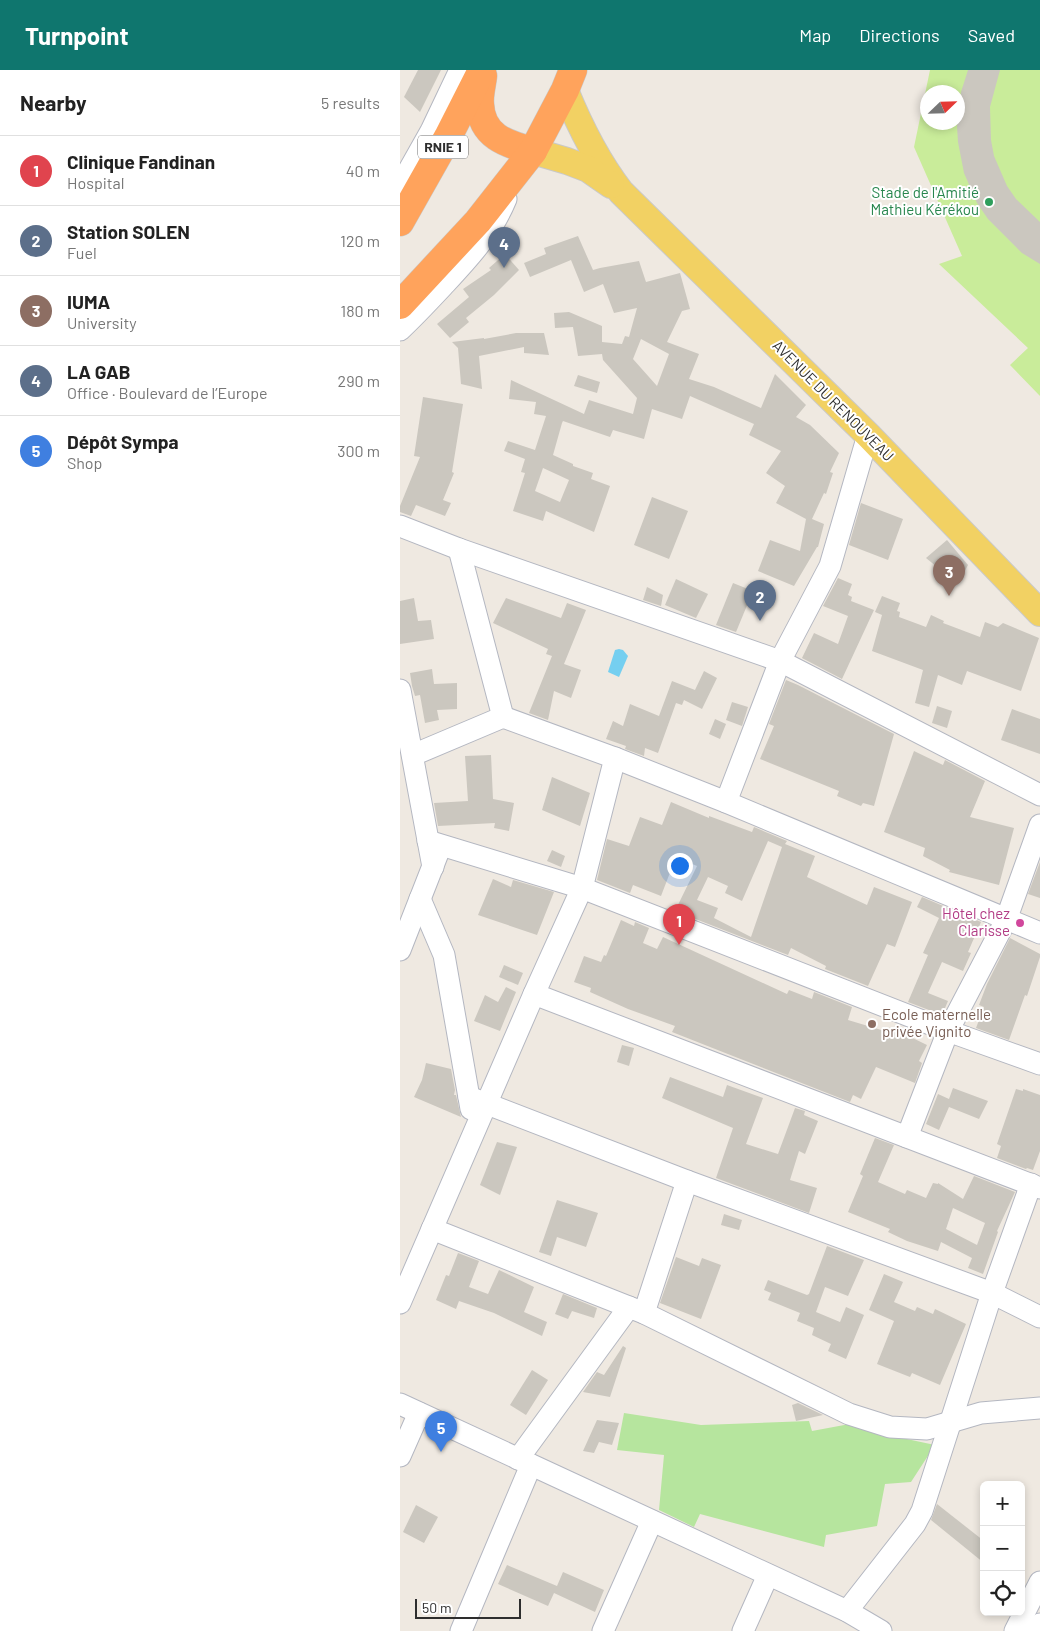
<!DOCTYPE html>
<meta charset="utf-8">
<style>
:root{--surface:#fff;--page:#f2f2f2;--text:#222;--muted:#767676;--line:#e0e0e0;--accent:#0f766e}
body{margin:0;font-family:Barlow,sans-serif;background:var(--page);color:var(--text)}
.controls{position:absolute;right:15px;bottom:15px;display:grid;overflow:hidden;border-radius:8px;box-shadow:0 2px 8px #0003}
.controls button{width:45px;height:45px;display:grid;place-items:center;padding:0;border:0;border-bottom:1px solid var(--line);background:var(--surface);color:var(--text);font:25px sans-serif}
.compass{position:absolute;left:520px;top:15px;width:45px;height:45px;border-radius:50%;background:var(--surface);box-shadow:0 2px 8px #0003;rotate:67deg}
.scale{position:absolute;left:15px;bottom:12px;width:106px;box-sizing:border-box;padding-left:5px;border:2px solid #2e2e2e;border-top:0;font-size:14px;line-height:18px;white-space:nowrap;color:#2e2e2e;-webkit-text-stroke:4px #fff;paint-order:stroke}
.you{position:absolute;left:279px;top:795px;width:18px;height:18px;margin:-12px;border:4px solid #fff;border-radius:50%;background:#1a73e8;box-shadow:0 0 0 8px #1a73e833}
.badge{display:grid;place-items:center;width:32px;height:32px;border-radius:50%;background:var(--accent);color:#fff;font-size:16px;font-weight:700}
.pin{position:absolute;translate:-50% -41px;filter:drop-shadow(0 1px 2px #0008)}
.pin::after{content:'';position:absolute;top:26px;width:18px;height:15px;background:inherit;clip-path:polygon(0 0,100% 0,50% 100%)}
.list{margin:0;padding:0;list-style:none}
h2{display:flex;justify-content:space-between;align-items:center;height:65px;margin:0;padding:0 20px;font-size:21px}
h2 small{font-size:16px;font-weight:400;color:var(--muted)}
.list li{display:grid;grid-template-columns:32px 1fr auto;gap:15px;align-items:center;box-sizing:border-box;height:70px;padding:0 20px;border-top:1px solid var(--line)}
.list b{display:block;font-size:19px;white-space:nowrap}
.list p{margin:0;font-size:16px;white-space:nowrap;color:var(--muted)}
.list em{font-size:16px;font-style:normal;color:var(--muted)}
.icon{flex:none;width:28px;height:28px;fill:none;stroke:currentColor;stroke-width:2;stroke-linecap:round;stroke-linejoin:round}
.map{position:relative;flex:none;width:640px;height:1561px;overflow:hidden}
header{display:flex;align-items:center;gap:30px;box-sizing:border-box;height:70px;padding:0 25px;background:var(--accent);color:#fff}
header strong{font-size:24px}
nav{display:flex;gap:28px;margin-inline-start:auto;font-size:18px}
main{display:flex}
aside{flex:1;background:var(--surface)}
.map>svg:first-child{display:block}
.green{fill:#b6e59e}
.pitch{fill:#c9ec9a;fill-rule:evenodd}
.water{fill:#75cff0}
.building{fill:#cbc7bf;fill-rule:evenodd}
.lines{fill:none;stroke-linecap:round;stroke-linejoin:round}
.minor-casing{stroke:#b4b7c1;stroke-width:23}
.major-casing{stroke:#c9c9c9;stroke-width:28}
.highway-casing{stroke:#c9c9c9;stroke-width:29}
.minor{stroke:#fff;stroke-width:21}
.major{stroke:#f2d163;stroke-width:26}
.highway{stroke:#ffa35c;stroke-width:28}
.leisure-dot{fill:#2e9e5b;stroke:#fff;stroke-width:2}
.hotel-dot{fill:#d1479c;stroke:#fff;stroke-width:2}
.education-dot{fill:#8d6e63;stroke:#fff;stroke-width:2}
.labels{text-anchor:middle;stroke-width:4;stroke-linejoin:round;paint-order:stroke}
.shield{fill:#fff;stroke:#6d6d6d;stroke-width:1}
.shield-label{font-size:14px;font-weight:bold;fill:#2e2e2e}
.leisure-label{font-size:15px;fill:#27864d;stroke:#fff;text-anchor:end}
.street-label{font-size:15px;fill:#2e2e2e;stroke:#fff}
.hotel-label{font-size:15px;fill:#b23c85;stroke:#fff;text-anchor:end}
.education-label{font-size:15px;fill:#785e54;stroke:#fff;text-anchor:start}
</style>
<header>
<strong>Turnpoint</strong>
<nav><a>Map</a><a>Directions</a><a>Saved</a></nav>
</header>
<main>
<aside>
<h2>Nearby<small>5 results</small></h2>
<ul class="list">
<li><span class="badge" style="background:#e0444e">1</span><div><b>Clinique Fandinan</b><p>Hospital</p></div><em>40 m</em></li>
<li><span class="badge" style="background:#5c6f8a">2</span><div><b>Station SOLEN</b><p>Fuel</p></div><em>120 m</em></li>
<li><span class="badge" style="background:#8d6e63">3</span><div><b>IUMA</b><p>University</p></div><em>180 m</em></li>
<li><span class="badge" style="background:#5c6f8a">4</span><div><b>LA GAB</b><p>Office · Boulevard de l’Europe</p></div><em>290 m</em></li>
<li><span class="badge" style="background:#3f7fe0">5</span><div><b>Dépôt Sympa</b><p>Shop</p></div><em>300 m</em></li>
</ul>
</aside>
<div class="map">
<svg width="640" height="1561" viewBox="0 0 640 1561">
<rect width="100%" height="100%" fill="#efe9e1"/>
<path class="green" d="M224,1343L301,1355L409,1351L412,1361L455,1353L483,1364L535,1375L511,1412L485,1414L477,1456L426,1465L424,1477L300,1444L294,1457L259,1440L264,1385L217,1380Z"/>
<path class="pitch" d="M530,0H640V326L610,295L628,278L539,194L562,186L514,77ZM528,22H558V52H528Z"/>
<path class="water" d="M219,579L223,580L228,586L219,607L208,602L215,580Z"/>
<g class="building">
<path d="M18,0H41L20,42L4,27Z"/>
<path d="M568,0H600L590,37L591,70L594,86L607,116L616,129L640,152V194L622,183L588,149L577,133L564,103L558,72L557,56L561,22Z"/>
<path d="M178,166L193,200L200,198L239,191L246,212L280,203L290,239L282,241L267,272L299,284L289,309L314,317L361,338L375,304L406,335L396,347L410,355L439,383L430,402L433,403L426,424L424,423L412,449L424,454L418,477H417L394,516L358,501L370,470L400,481L406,449L376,433L385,416L366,403L381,381L349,365L354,354L290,326L282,349L252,339L244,369L213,360L210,367L163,351L162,353L153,385L173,394V396L193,403L191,409L210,416L194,462L146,441L143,451L113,441L125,403L121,402L125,389L104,381L108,371L135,380L146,346L134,344L136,332L109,329L111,310L184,344L189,330L233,344L237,328L203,290L202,284L178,286L173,257L155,258L154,243L169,242L202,256V272L222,274L225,266L229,267L237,238L214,243L203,214L184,222L171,190L130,207L124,193L146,184L144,178ZM241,269L269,284L257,316L233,289ZM143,398L169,410L160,432L135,421Z"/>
<path d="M105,184L119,200L94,225L66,248L69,252L50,268L37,254L69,227L63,219L91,200L89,198Z"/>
<path d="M116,263H144L149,285L124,283V277L79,286L82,319L61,314L58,278L52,272L84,268V269Z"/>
<path d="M178,305L200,312L197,323L174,316Z"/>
<path d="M23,327L63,334L52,402L54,403L43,430L51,433L45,446L16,435L11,446L0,442V436L20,387L14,386Z"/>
<path d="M252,427L288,441L269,489L234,475Z"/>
<path d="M461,433L503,449L488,490L449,475Z"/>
<path d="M547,470L568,495L558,514L526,488Z"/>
<path d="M438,508L452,514L448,525L452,527L451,531L474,540L442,609L402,588L414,563L438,574L448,546L423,536Z"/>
<path d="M276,509L308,524L296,548L265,535Z"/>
<path d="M333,513L353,521L336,562L316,555Z"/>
<path d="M247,517L263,525L261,536L243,530Z"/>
<path d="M482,526L500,533L497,541L500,542L499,547L526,557L531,545L544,551L543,553L580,567L585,552L598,557L603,553L639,568L621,621L567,601L562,615L538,605L529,637L515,633L523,600L472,581L482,545L475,542Z"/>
<path d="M14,528L18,551L31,550L34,569L0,574V531Z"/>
<path d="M106,528L161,548L167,533L186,540L164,594L181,600L171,628L154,621L148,650L129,643L152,586L146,584L148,579L93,553Z"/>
<path d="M32,599L34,614L57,613V639L37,640L39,650L25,653L20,625L15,626L12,616L10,603Z"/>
<path d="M304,601L317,608L302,639L284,630L282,635L276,633L258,683L245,678L244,686L225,679L226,676L206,669L213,651L223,656L230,634L259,646L272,611L295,620Z"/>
<path d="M386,610L398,615L494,664L474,736L463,733L461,736L437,726L439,721L360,689L374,656L369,654Z"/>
<path d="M332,632L348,637L342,656L326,650Z"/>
<path d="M537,636L552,641L547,658L532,653Z"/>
<path d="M612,639L640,649V684L601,670Z"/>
<path d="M315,649L326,654L320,669L309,664Z"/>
<path d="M514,681L543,695L545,690L585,711L570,747L614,758L599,815L549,802L550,800L523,786L525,778L484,762Z"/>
<path d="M91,685L93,729L114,733L109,761L94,758L95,753L38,756L34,733L68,731L65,686Z"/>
<path d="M152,707L190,723L180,756L142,740Z"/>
<path d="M271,732L309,748V746L352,762L354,757L387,771L385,774L415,786L407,807L467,835L474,817L512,832L495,877L487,874L468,916L425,899L426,896L391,878L388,885L275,841L297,796L276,787L261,826L233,815L230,823L197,810L207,769L229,776L240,747L262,755ZM368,771L382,777L351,867L314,848L318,838L297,830L308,807L328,816L325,823L342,831Z"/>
<path d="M152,780L165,786L161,797L147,791Z"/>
<path d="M640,792V828L628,824Z"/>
<path d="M93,809L111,817L113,810L154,822L137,865L78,845Z"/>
<path d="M522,827L581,852L568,882L571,883L563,901L542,892L528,923L548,931L542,945L508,932L528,885L523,883L539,848L517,837Z"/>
<path d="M221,850L234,856L235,852L249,858L243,873L257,879L263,867L387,924L389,920L412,929L414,922L452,937L448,950L488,962L490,957L527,975L519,991L522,993L515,1013L476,997L461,1029L453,1025L450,1032L272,962L275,956L228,939L190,922L191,918L174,912L184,886L201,892L204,885L206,886Z"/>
<path d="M610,868L640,884V887L627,926L625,925L609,970L576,958L584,937L579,935L587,914Z"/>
<path d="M104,895L123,903L118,915L99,907Z"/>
<path d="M106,917L116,922L100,961L74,951L85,925L98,932Z"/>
<path d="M222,975L234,978L229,996L217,992Z"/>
<path d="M26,993L51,999L55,1020L54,1025H56L61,1047L14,1027L22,1010Z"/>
<path d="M270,1007L323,1027L327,1015L363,1028L346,1074L378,1084L395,1038L405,1041L404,1045L418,1051L405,1084L399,1081L390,1110L417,1118L409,1143L316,1108L333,1058L262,1028Z"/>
<path d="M553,1018L588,1031L579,1049L549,1037L539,1060L526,1054L538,1024L549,1029Z"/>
<path d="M616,1019L623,1021V1019L640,1025V1081L633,1100L627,1098L626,1099L597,1088L601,1076L597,1074Z"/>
<path d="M475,1068L494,1075L478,1112L505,1124L507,1120L526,1128L533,1113L538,1114V1113L563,1129L574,1106L615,1122L597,1161L598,1162L583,1204L568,1198L572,1188L541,1172L538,1181L507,1171L488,1162L490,1159L448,1142L463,1106L460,1104ZM553,1138L585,1153L577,1175L546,1159Z"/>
<path d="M97,1072L117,1077L100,1125L80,1115Z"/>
<path d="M157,1130L198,1143L186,1177L157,1167L151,1186L139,1182Z"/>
<path d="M324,1144L342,1150L339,1160L321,1155Z"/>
<path d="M427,1176L464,1190L448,1226L425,1217L416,1242L440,1252L446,1237L464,1245L446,1289L428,1281L431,1274L412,1265L414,1258L397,1251L400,1243L368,1230L371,1223L364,1220L368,1210L407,1225L409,1224Z"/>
<path d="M58,1183L79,1191L69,1217L88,1224L99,1200L134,1217L124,1242L147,1252L142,1266L94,1243L59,1231L56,1239L36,1230L46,1205L49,1206Z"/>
<path d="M276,1187L299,1196L302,1188L321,1195L301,1249L260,1233Z"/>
<path d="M484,1204L503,1212L494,1232L515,1241L517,1237L533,1244L535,1239L566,1254L540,1315L512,1303L510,1307L477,1294L494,1251L469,1240Z"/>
<path d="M163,1224L197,1238L194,1248L172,1241L168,1249L155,1244Z"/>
<path d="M223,1276L226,1278L210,1327L183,1322L197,1302L204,1305Z"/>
<path d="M132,1300L148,1310L126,1345L110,1335Z"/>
<path d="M398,1333L423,1345L396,1351L392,1335Z"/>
<path d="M197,1350L219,1353L212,1375L199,1372L194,1383L183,1381Z"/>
<path d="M537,1434L584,1471V1493L531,1450Z"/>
<path d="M16,1435L38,1447L24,1473L3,1462Z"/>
<path d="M107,1495L157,1516L163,1502L204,1520L195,1542L154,1523L148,1536L98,1514Z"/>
</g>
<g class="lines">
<g class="minor-casing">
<g id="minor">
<path d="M0,116L31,61L60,0"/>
<path d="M0,260C15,246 29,231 43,216C69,188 91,165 106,129"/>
<path d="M0,456L59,479L380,591L640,725"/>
<path d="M59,479L103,647"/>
<path d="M0,620L33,797"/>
<path d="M13,685L103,647L215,688L326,732L640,863"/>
<path d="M326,732L380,591L430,496L468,365"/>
<path d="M28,771L182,818L548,961L640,994"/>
<path d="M20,829L44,885L71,1039"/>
<path d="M0,880L38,783"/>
<path d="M134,924L640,1118"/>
<path d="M69,1027L287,1111L592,1223L640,1247"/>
<path d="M507,1067L548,961L606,850L640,755"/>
<path d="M32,1159L244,1243L449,1344L490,1357L527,1359L581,1343L640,1338"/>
<path d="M0,1233L134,924L182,818L215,688"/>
<path d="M244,1243L287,1111"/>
<path d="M0,1334L447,1541L481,1561"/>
<path d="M0,1386L19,1343"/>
<path d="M118,1389L229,1237"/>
<path d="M447,1541L515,1454L522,1441L592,1223L631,1114"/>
<path d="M61,1561L131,1395"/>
<path d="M203,1561L252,1451"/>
<path d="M343,1561L368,1505"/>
<path d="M615,1561L640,1512"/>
<path d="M631,1561L640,1554"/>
</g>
</g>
<g class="major-casing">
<g id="major">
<path d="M165,20C180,57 197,91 221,122L468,365L640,543"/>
<path d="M133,81L167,91L188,99L211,115"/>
</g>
</g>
<g class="highway-casing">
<g id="highway">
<path d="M83,6C82,15 79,25 80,34C81,66 106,74 133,81"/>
<path d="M0,152L48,67L82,0"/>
<path d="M0,235L78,151L133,81L165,20L173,0"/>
</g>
</g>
<use href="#minor" class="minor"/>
<use href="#major" class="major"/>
<use href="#highway" class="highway"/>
</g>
<circle class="leisure-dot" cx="589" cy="132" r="5"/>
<circle class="hotel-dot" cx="620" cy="853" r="5"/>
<circle class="education-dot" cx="472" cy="954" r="5"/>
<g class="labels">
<rect class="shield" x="18" y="65.5" width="50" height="23" rx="4"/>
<g class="shield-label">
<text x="43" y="82">RNIE 1</text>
</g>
<g class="leisure-label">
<text x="579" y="128">Stade de l'Amitié<tspan x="579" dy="17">Mathieu Kérékou</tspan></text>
</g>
<g class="street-label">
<text transform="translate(433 331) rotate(45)" y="5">AVENUE DU RENOUVEAU</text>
</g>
<g class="hotel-label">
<text x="610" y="849">Hôtel chez<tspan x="610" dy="17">Clarisse</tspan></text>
</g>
<g class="education-label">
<text x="482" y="950">Ecole maternelle<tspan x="482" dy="17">privée Vignito</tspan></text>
</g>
</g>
</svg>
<div class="controls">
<button>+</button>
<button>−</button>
<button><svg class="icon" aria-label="locate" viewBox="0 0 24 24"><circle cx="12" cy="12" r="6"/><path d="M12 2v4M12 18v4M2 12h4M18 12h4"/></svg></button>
</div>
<svg class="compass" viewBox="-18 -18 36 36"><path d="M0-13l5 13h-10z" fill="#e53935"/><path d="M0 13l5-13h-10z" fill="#767676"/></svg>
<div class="scale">50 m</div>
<div class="you"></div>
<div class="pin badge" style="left:279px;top:875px;background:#e0444e">1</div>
<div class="pin badge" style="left:360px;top:551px;background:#5c6f8a">2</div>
<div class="pin badge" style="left:549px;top:526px;background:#8d6e63">3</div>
<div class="pin badge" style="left:104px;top:198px;background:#5c6f8a">4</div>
<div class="pin badge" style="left:41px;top:1382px;background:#3f7fe0">5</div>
</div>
</main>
